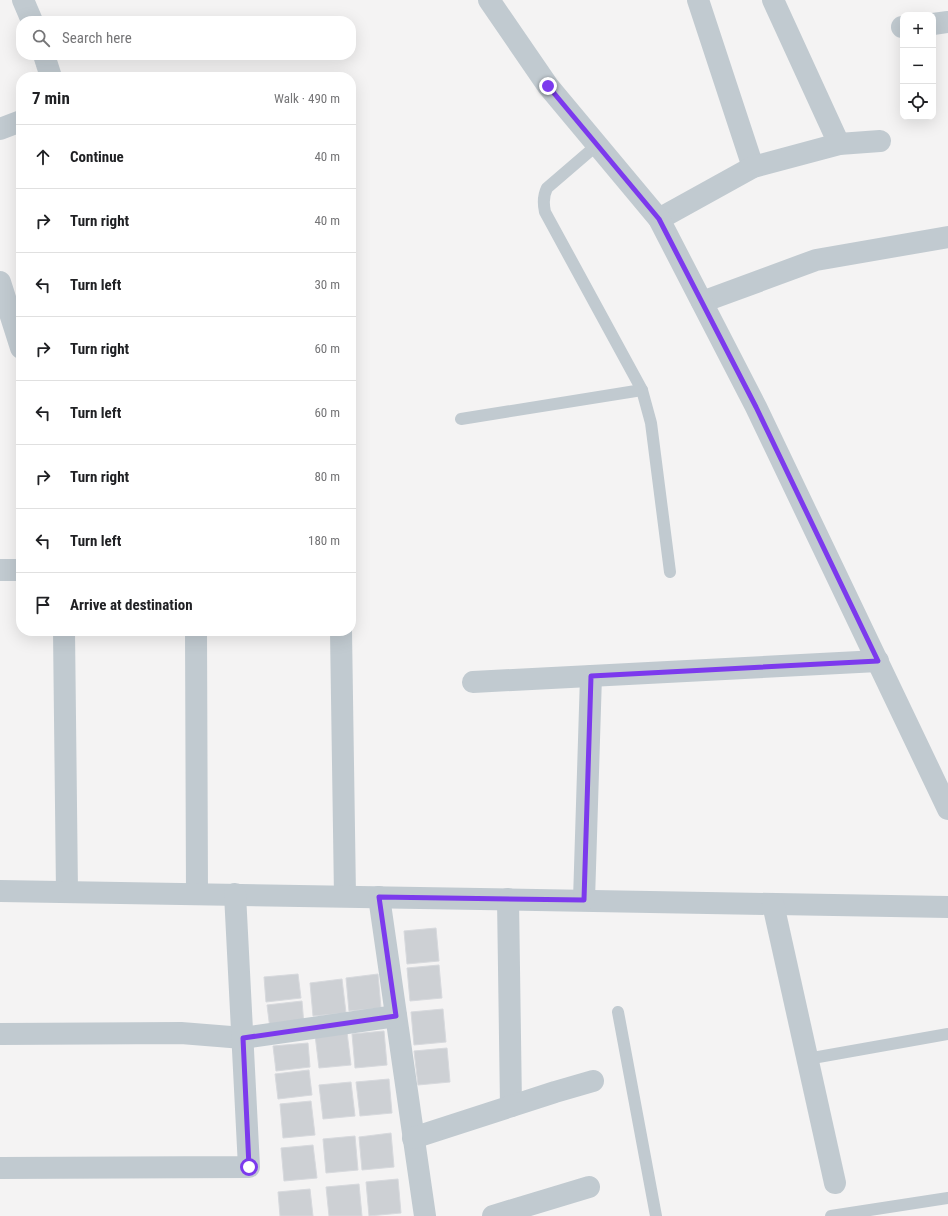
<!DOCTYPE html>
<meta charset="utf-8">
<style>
:root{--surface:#fff;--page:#f2f2f2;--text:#202124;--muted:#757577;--line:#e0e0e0}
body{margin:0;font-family:"Roboto Condensed",sans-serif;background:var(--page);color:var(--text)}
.controls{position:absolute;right:12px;top:12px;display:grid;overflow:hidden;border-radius:8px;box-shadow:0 4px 16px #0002}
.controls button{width:36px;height:36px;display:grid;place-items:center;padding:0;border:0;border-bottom:1px solid var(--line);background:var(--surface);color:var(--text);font:20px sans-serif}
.stop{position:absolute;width:12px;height:12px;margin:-9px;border:3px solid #7c3aed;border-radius:50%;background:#fff}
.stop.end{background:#7c3aed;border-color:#fff;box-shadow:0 1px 4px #0008}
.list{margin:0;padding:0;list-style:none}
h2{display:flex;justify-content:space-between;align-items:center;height:52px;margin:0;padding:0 16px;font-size:17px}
h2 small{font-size:13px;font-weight:400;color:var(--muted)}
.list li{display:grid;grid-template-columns:26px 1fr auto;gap:12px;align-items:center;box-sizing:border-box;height:64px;padding:0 16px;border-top:1px solid var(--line)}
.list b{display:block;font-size:15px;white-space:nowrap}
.list em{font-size:13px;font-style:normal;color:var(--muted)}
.icon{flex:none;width:22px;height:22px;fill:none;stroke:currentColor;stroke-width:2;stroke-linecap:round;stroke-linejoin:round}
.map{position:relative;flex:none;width:948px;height:1216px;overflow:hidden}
.search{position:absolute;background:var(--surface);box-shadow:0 4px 16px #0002;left:16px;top:16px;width:340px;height:44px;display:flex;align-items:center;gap:10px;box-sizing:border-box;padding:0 14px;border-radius:16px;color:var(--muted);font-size:15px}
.panel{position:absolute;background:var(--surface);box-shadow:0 4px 16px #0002;left:16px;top:72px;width:340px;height:564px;border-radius:16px}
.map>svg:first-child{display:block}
.building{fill:#cdd0d4;stroke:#d7d9dd}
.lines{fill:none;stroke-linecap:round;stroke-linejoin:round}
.service{stroke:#c1cad0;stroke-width:12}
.minor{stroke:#c1cad0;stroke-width:22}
.tertiary{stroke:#c1cad0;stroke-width:22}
.route{stroke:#7c3aed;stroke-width:5}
</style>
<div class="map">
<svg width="948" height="1216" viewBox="0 0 948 1216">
<rect width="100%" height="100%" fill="#f4f3f3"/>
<g class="building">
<path d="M436,928L439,961L407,964L404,931Z"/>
<path d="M439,965L442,998L410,1001L407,968Z"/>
<path d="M298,974L301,998L266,1002L264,977Z"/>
<path d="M378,974L381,1008L349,1011L346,978Z"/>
<path d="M342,979L346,1013L313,1016L310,983Z"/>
<path d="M302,1001L304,1025L270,1029L267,1005Z"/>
<path d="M443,1009L446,1042L414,1045L411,1012Z"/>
<path d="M384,1031L387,1065L355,1068L352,1034Z"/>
<path d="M347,1032L351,1065L319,1068L315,1035Z"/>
<path d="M308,1043L310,1067L276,1071L273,1046Z"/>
<path d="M447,1048L450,1082L418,1085L414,1051Z"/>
<path d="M309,1070L312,1095L278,1099L275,1074Z"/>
<path d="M389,1079L392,1113L360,1116L356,1082Z"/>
<path d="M351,1082L355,1116L323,1119L319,1085Z"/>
<path d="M311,1101L315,1135L283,1138L280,1104Z"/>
<path d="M391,1133L394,1167L362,1170L359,1137Z"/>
<path d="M355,1136L358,1170L326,1173L323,1139Z"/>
<path d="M313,1145L317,1178L284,1181L281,1148Z"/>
<path d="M398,1179L401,1213L369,1216L366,1182Z"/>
<path d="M359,1184L362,1216H329L326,1187Z"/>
<path d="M310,1189L313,1216H280L278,1192Z"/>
</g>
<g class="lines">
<g class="service">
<path d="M597,145L547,188C543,196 543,203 545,212L642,390L651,423L670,572"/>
<path d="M461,419L642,390"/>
<path d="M618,1012L656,1216"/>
<path d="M807,1059L948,1034"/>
<path d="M831,1216L948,1198"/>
</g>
<g class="minor">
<path d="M23,0L32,21"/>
<path d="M698,0L753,167"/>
<path d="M773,0L839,144"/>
<path d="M933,24L948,22"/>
<path d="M902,27H903"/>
<path d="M44,55L51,77"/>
<path d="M0,129L21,121"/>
<path d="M659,219L753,167L839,144L880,141"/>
<path d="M0,282L21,348"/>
<path d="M702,302L816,260L948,237"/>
<path d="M0,570H21"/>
<path d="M64,631L67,892"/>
<path d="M196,631L197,894"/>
<path d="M341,631L345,896"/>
<path d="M473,682L878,661"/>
<path d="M0,891L948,907"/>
<path d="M379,897L425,1216"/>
<path d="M508,899L511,1106"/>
<path d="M584,900L591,676"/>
<path d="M773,904L835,1183"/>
<path d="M0,1034L181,1033L243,1038L396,1016"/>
<path d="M413,1138L555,1092L593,1081"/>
<path d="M0,1168L249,1167L235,894"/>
<path d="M493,1216L589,1187"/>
</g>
<path class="tertiary" d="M489,0L548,86L659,219L756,407L948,809"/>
</g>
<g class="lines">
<path class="route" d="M249,1167L243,1038L396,1016L379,897L584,900L591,676L878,661L756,407L659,219L548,86"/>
</g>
</svg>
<div class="controls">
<button>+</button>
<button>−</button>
<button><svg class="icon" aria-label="locate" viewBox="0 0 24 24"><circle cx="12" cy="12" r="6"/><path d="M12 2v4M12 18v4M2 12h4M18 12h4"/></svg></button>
</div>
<div class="stop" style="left:249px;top:1167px"></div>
<div class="stop end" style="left:548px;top:86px"></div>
<div class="search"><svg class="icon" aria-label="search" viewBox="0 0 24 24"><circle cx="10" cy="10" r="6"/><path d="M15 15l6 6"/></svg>Search here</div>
<section class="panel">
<h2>7 min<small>Walk · 490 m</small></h2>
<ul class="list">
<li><svg class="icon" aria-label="ahead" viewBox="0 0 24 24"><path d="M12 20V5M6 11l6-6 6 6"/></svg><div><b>Continue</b></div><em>40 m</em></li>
<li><svg class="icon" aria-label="right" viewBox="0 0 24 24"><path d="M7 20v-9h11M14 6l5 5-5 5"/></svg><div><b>Turn right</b></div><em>40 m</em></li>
<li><svg class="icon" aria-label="left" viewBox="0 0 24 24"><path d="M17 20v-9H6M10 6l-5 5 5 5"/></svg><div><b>Turn left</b></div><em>30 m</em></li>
<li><svg class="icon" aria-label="right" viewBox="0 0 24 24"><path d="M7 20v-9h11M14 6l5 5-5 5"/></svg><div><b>Turn right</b></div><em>60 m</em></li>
<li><svg class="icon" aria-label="left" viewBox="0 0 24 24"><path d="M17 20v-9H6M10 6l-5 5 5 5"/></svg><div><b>Turn left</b></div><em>60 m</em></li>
<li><svg class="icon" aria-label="right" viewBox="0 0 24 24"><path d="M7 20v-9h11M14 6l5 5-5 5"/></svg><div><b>Turn right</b></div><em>80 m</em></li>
<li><svg class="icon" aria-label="left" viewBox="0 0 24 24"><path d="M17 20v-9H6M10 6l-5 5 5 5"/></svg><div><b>Turn left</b></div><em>180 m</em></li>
<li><svg class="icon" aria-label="arrive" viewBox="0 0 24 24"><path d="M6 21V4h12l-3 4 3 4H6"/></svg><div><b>Arrive at destination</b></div></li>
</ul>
</section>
</div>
